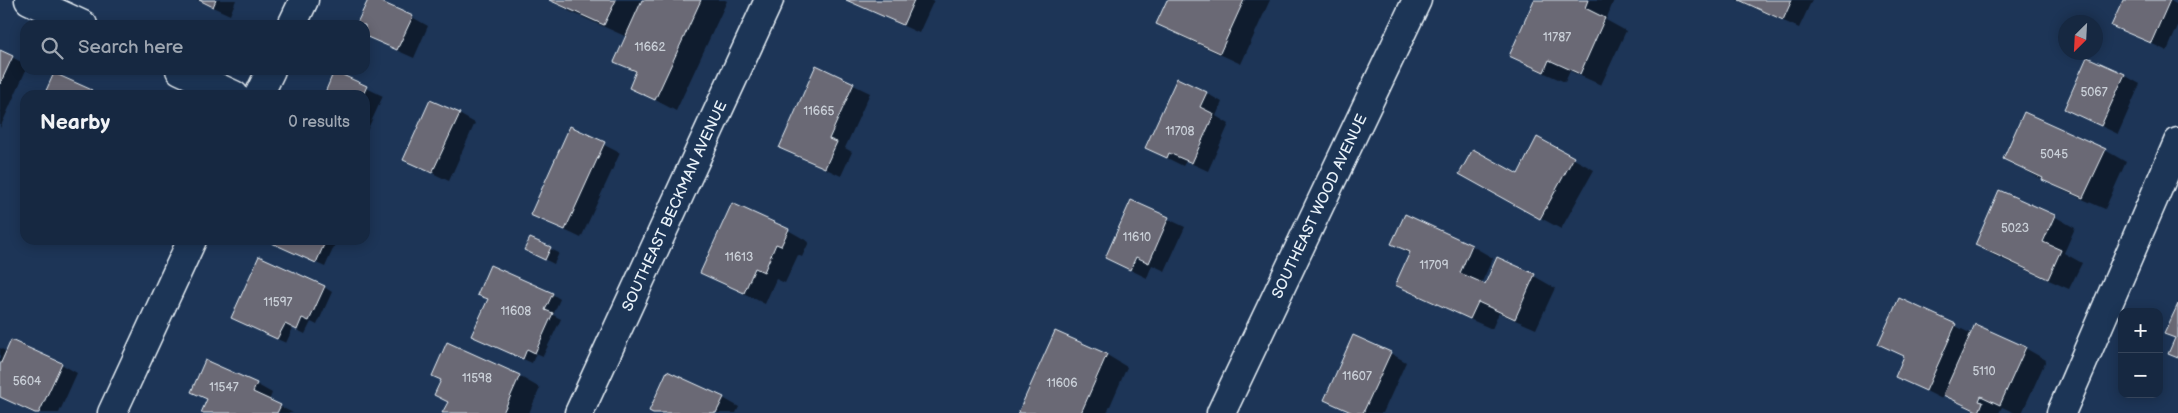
<!DOCTYPE html>
<meta charset="utf-8">
<style>
:root{--surface:#162841;--page:#23344c;--text:#f1f3f6;--muted:#9ea6b1;--line:#35445a}
body{margin:0;font-family:"Balsamiq Sans",sans-serif;background:var(--page);color:var(--text)}
.controls{position:absolute;right:15px;bottom:15px;display:grid;overflow:hidden;border-radius:10px;box-shadow:0 2px 12px #0003}
.controls button{width:45px;height:45px;display:grid;place-items:center;padding:0;border:0;border-bottom:1px solid var(--line);background:var(--surface);color:var(--text);font:25px sans-serif}
.compass{position:absolute;left:2058px;top:15px;width:45px;height:45px;border-radius:50%;background:var(--surface);box-shadow:0 2px 12px #0003;rotate:204deg}
.list{margin:0;padding:0;list-style:none}
h2{display:flex;justify-content:space-between;align-items:center;height:65px;margin:0;padding:0 20px;font-size:21px}
h2 small{font-size:16px;font-weight:400;color:var(--muted)}
.icon{flex:none;width:28px;height:28px;fill:none;stroke:currentColor;stroke-width:2;stroke-linecap:round;stroke-linejoin:round}
.map{position:relative;flex:none;width:2178px;height:413px;overflow:hidden}
.search{position:absolute;background:var(--surface);box-shadow:0 2px 12px #0003;left:20px;top:20px;width:350px;height:55px;display:flex;align-items:center;gap:12px;box-sizing:border-box;padding:0 18px;border-radius:15px;color:var(--muted);font-size:19px}
.panel{position:absolute;background:var(--surface);box-shadow:0 2px 12px #0003;left:20px;top:90px;width:350px;height:155px;border-radius:15px}
.map>svg:first-child{display:block}
.shadow{fill:#0007}
.building{fill:#6b6975;stroke:#e8f1f8}
.lines{fill:none;stroke-linecap:round;stroke-linejoin:round}
.street-casing{stroke:#e8f1f8;stroke-width:31}
.street{stroke:#1d3557;stroke-width:28}
.labels{text-anchor:middle;stroke-width:4.5;stroke-linejoin:round;paint-order:stroke}
.number-label{font-size:12px;fill:#c9cfd7}
.street-label{font-size:15px;fill:#e8f1f8;stroke:#1d3557}
</style>
<div class="map">
<svg width="2178" height="413" viewBox="0 0 2178 413">
<rect width="100%" height="100%" fill="#1d3557"/>
<filter id="ink" filterUnits="userSpaceOnUse"><feTurbulence type="fractalNoise" baseFrequency=".02" numOctaves="2"/><feDisplacementMap in="SourceGraphic" scale="10" xChannelSelector="R" yChannelSelector="G"/><feConvolveMatrix kernelMatrix="1 2 1 2 8 2 1 2 1" color-interpolation-filters="sRGB"/></filter>
<g filter="url(#ink)">
<g class="shadow">
<path d="M197,0H236L230,15Z"/>
<path d="M369,0H374L412,17L428,26L414,58L365,36V25H358Z"/>
<path d="M550,0H725L727,1L676,111L631,87L637,73L616,61L627,37L571,12Z"/>
<path d="M847,0H934L919,33Z"/>
<path d="M1168,0H1270L1241,64L1178,35L1158,23Z"/>
<path d="M1535,0H1614L1606,20L1626,31L1601,85L1570,71L1565,82L1531,67L1510,55Z"/>
<path d="M1737,0H1812L1799,28Z"/>
<path d="M2121,0H2169L2178,5V26L2167,51L2113,25L2124,2Z"/>
<path d="M0,51L25,64L26,70L0,128Z"/>
<path d="M816,67L870,93L845,148L852,152L841,176L780,147Z"/>
<path d="M335,73L383,96L365,135V95H325Z"/>
<path d="M55,75L92,91L98,95H45Z"/>
<path d="M2124,75L2140,84L2118,134L2065,109Z"/>
<path d="M1206,93L1222,102L1216,116L1229,124L1208,171L1186,161L1183,166L1147,148Z"/>
<path d="M459,114L475,123L449,181L405,160Z"/>
<path d="M571,128L620,153L581,238L531,214Z"/>
<path d="M1538,139L1594,170L1561,229L1482,186L1518,176Z"/>
<path d="M2105,150L2126,162L2105,209L2064,191L2004,159Z"/>
<path d="M1132,202L1185,227L1165,271L1152,265L1147,278L1106,258Z"/>
<path d="M1405,216L1472,246L1493,258L1481,284L1486,286L1534,276L1555,288L1536,329L1499,313L1492,329L1418,296L1397,284L1410,254L1393,244Z"/>
<path d="M2054,216L2075,228L2064,253L2082,263L2069,289L1997,257L1976,245Z"/>
<path d="M788,230L809,242L802,257L798,255L785,283L776,279L765,304L702,272Z"/>
<path d="M530,239L559,253L554,264L526,250Z"/>
<path d="M267,240H337L325,267Z"/>
<path d="M324,287L332,292L317,325L311,322L305,334L293,328L286,343L241,323Z"/>
<path d="M479,294H552L560,299L553,315L561,319L543,356L536,353L532,363L481,340L489,300Z"/>
<path d="M1899,299L1972,334L2025,348L2046,360L2022,413H2015L2002,407L1999,413H1979L1944,395L1942,399L1896,376L1905,357L1879,343Z"/>
<path d="M1055,332L1107,355L1127,367L1107,413H1019Z"/>
<path d="M0,348L7,352L61,364L77,373L59,413H33L0,397Z"/>
<path d="M1390,353L1406,362L1383,413H1352L1326,399Z"/>
<path d="M433,376H519L540,388L529,413H444L449,402L442,381Z"/>
<path d="M256,384L272,393L269,401L293,413H202L208,400L193,391Z"/>
<path d="M723,398L739,407L736,413H655Z"/>
</g>
<g class="building">
<path d="M199,0H216L213,7Z"/>
<path d="M368,0H377L413,16L397,50L365,36V25H356Z"/>
<path d="M549,0H616L604,25Z"/>
<path d="M642,0H701L655,100L629,88L636,71L614,62Z"/>
<path d="M846,0H914L903,25Z"/>
<path d="M1167,0H1244L1220,53L1156,24Z"/>
<path d="M1534,0H1588L1585,8L1605,18L1580,74L1549,60L1544,72L1509,56Z"/>
<path d="M1739,0H1792L1783,20Z"/>
<path d="M2123,0H2170L2151,43L2111,26Z"/>
<path d="M0,50L13,56L0,84Z"/>
<path d="M2087,57L2125,74L2101,126L2064,109Z"/>
<path d="M816,65L854,83L829,139L837,142L825,168L779,148Z"/>
<path d="M334,71L367,86L363,95H324Z"/>
<path d="M54,73L92,90L90,95H44Z"/>
<path d="M1177,78L1207,92L1200,107L1214,114L1192,163L1169,153L1167,158L1145,148Z"/>
<path d="M430,100L460,113L432,173L403,160Z"/>
<path d="M2024,112L2106,149L2083,198L2042,180L2043,178L2003,159Z"/>
<path d="M570,126L605,142L565,230L530,215Z"/>
<path d="M1537,137L1574,157L1540,219L1459,174L1473,149L1518,174Z"/>
<path d="M1999,190L2055,215L2043,242L2061,250L2048,279L1975,245Z"/>
<path d="M1131,200L1169,217L1149,263L1136,257L1130,270L1105,258Z"/>
<path d="M732,203L789,229L781,246L776,244L764,272L755,268L744,293L700,273Z"/>
<path d="M1405,214L1472,245L1460,273L1485,284L1497,257L1535,274L1515,319L1478,302L1470,319L1395,285L1410,252L1391,244Z"/>
<path d="M530,238L551,247L545,260L524,250Z"/>
<path d="M265,240H326L316,263Z"/>
<path d="M259,256L325,286L309,321L302,318L297,330L285,324L277,339L231,318Z"/>
<path d="M490,265L553,293L545,310L553,313L535,353L527,349L523,359L471,336L488,299L477,295Z"/>
<path d="M1899,298L1956,324L1926,391L1895,377L1904,356L1878,344Z"/>
<path d="M2178,304V358L2168,354L2175,338L2164,334Z"/>
<path d="M1975,324L2026,347L2000,405L1981,396L1979,401L1983,402L1979,412L1943,395Z"/>
<path d="M1055,331L1107,354L1081,413H1018Z"/>
<path d="M1353,335L1391,352L1363,413H1353L1324,400Z"/>
<path d="M11,340L62,363L39,413H35L0,397V365Z"/>
<path d="M447,342L520,375L503,413H442L448,402L434,395L441,380L432,376Z"/>
<path d="M205,360L257,383L253,392L281,405L277,413H201L207,399L191,392Z"/>
<path d="M667,371L724,397L716,413H653L649,411Z"/>
</g>
<g class="lines">
<g class="street-casing">
<g id="street">
<path d="M29,0L83,25"/>
<path d="M292,25L304,0"/>
<path d="M180,70L234,95"/>
<path d="M259,95L271,70"/>
<path d="M112,413L192,240"/>
<path id="s1" d="M579,413L769,0"/>
<path id="s2" d="M1221,413L1417,0"/>
<path d="M2061,413L2178,142"/>
</g>
</g>
<use href="#street" class="street"/>
</g>
</g>
<g class="labels">
<g class="number-label">
<text x="1557" y="41">11787</text>
<text x="650" y="51">11662</text>
<text x="2094" y="96">5067</text>
<text x="819" y="115">11665</text>
<text x="1180" y="135">11708</text>
<text x="2054" y="158">5045</text>
<text x="2015" y="232">5023</text>
<text x="1137" y="241">11610</text>
<text x="739" y="261">11613</text>
<text x="1434" y="269">11709</text>
<text x="278" y="306">11597</text>
<text x="516" y="315">11608</text>
<text x="1984" y="375">5110</text>
<text x="1357" y="380">11607</text>
<text x="477" y="382">11598</text>
<text x="27" y="385">5604</text>
<text x="1062" y="387">11606</text>
<text x="224" y="391">11547</text>
</g>
<g class="street-label">
<text dy="5" stroke="none"><textPath href="#s2" startOffset="229">SOUTHEAST WOOD AVENUE</textPath></text>
<text dy="5" stroke="none"><textPath href="#s1" startOffset="228">SOUTHEAST BECKMAN AVENUE</textPath></text>
</g>
</g>
</svg>
<div class="controls">
<button>+</button>
<button>−</button>
</div>
<svg class="compass" viewBox="-18 -18 36 36"><path d="M0-13l5 13h-10z" fill="#e53935"/><path d="M0 13l5-13h-10z" fill="#9ea6b1"/></svg>
<div class="search"><svg class="icon" aria-label="search" viewBox="0 0 24 24"><circle cx="10" cy="10" r="6"/><path d="M15 15l6 6"/></svg>Search here</div>
<section class="panel">
<h2>Nearby<small>0 results</small></h2>
<ul class="list">
</ul>
</section>
</div>
